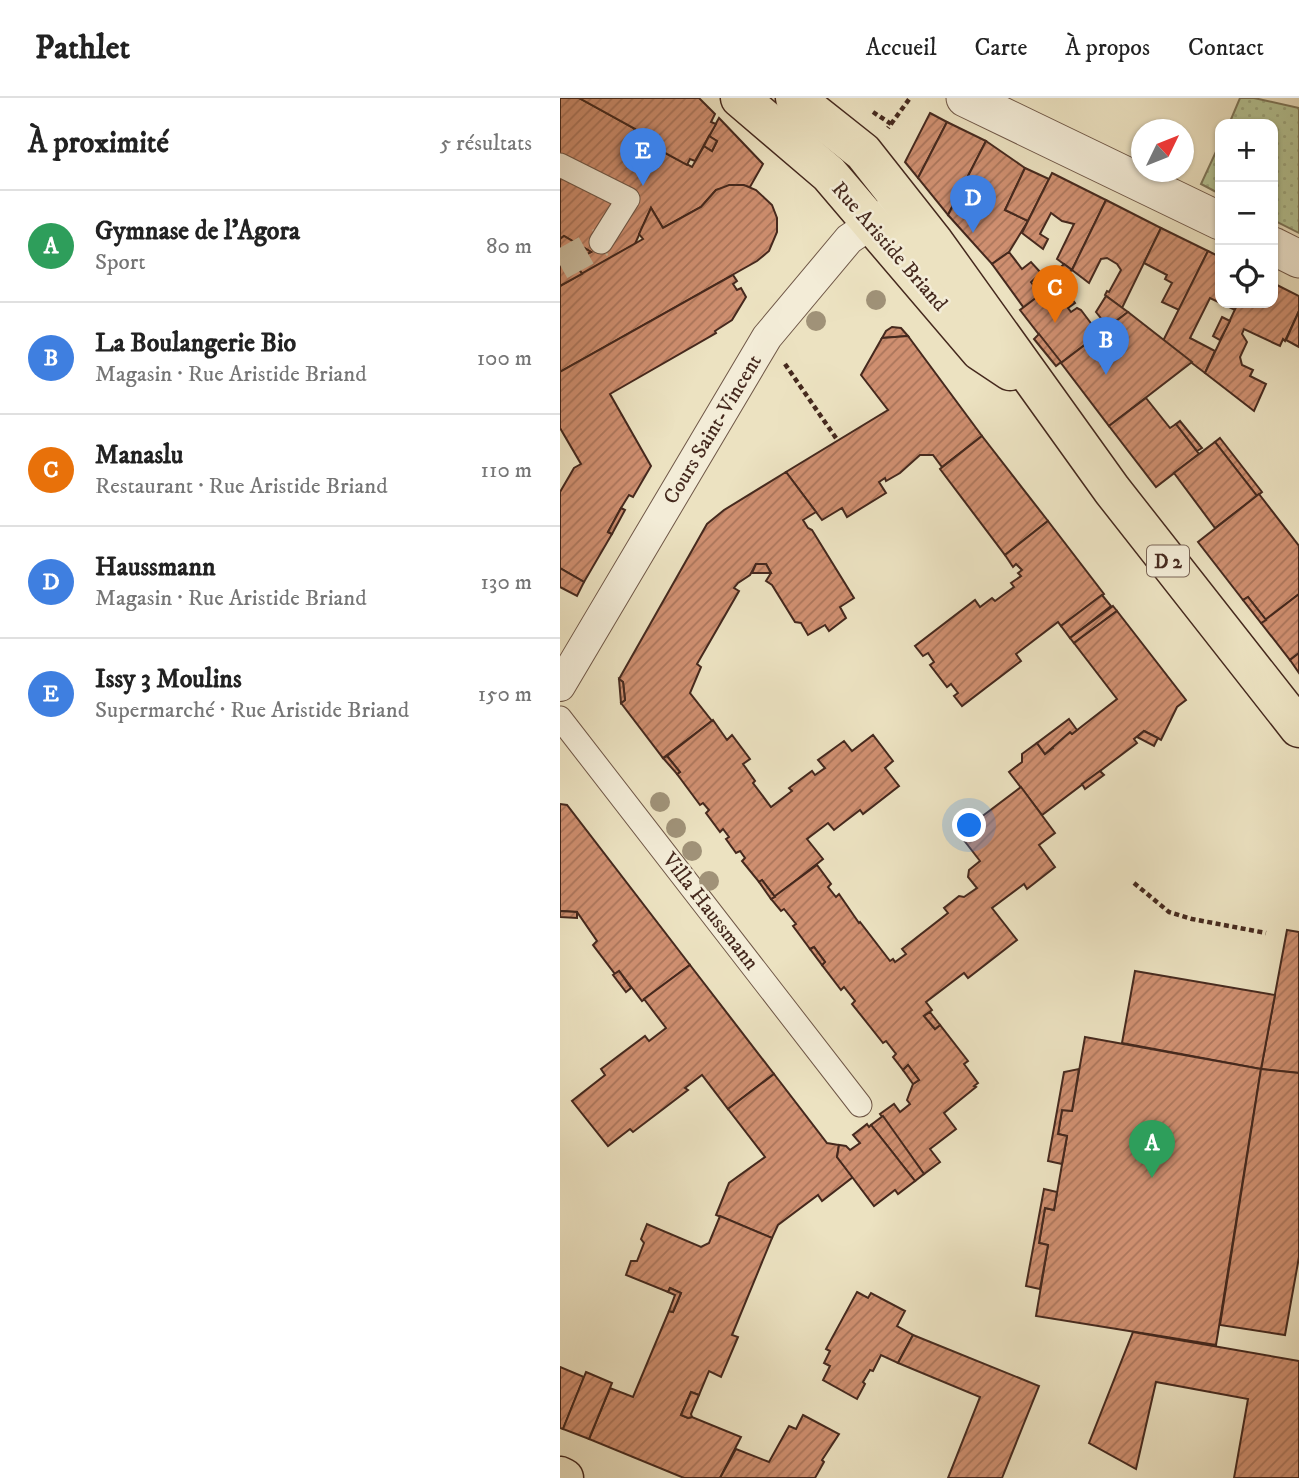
<!DOCTYPE html>
<html lang="fr">
<meta charset="utf-8">
<style>
:root{--surface:#fff;--page:#f6f6f6;--text:#222;--muted:#767676;--line:#e0e0e0;--accent:#0b8043}
body{margin:0;font-family:"IM FELL DW Pica",serif;background:var(--page);color:var(--text)}
.controls{position:absolute;right:21px;top:21px;display:grid;overflow:hidden;border-radius:14px;box-shadow:0 2px 5px #0004}
.controls button{width:63px;height:63px;display:grid;place-items:center;padding:0;border:0;border-bottom:2px solid var(--line);background:var(--surface);color:var(--text);font:35px sans-serif}
.compass{position:absolute;left:571px;top:21px;width:63px;height:63px;border-radius:50%;background:var(--surface);box-shadow:0 2px 5px #0004;rotate:47deg}
.you{position:absolute;left:410px;top:728px;width:24px;height:24px;margin:-18px;border:5px solid #fff;border-radius:50%;background:#1a73e8;box-shadow:0 0 0 10px #1a73e833}
.badge{display:grid;place-items:center;width:46px;height:46px;border-radius:50%;background:var(--accent);color:#fff;font-size:23px;font-weight:700}
.pin{position:absolute;translate:-50% -58px;filter:drop-shadow(0 2px 4px #0008)}
.pin::after{content:'';position:absolute;top:37px;width:24px;height:21px;background:inherit;clip-path:polygon(0 0,100% 0,50% 100%)}
.list{margin:0;padding:0;list-style:none}
h2{display:flex;justify-content:space-between;align-items:center;height:91px;margin:0;padding:0 28px;font-size:30px}
h2 small{font-size:23px;font-weight:400;color:var(--muted)}
.list li{display:grid;grid-template-columns:46px 1fr auto;gap:21px;align-items:center;box-sizing:border-box;height:112px;padding:0 28px;border-top:2px solid var(--line)}
.list b{display:block;font-size:26px;white-space:nowrap}
.list p{margin:0;font-size:23px;white-space:nowrap;color:var(--muted)}
.list em{font-size:23px;font-style:normal;color:var(--muted)}
.icon{flex:none;width:38px;height:38px;fill:none;stroke:currentColor;stroke-width:2;stroke-linecap:round;stroke-linejoin:round}
.map{position:relative;flex:none;width:739px;height:1380px;overflow:hidden}
header{display:flex;align-items:center;gap:42px;box-sizing:border-box;height:98px;padding:0 35px;background:var(--surface);border-bottom:2px solid var(--line)}
header strong{font-size:33px}
nav{display:flex;gap:38px;margin-inline-start:auto;font-size:24px}
main{display:flex}
aside{flex:1;background:var(--surface)}
.map>svg:first-child{display:block}
.grass{fill:url(#grass-dots);stroke:#7d7659;stroke-width:2}
.building{fill:url(#building-hatch);stroke:#45291e;stroke-width:2}
.lines{fill:none;stroke-linecap:round;stroke-linejoin:round}
.minor-tunnel{stroke:#cbbda0;stroke-width:30;stroke-dasharray:30 15;stroke-linecap:butt}
.pedestrian-casing{stroke:#6f5747;stroke-width:25}
.minor-casing{stroke:#6f5747;stroke-width:32}
.tertiary-casing{stroke:#6f5747;stroke-width:39}
.primary-casing{stroke:#45291e;stroke-width:41}
.path{stroke:#45291e;stroke-width:4.5;stroke-dasharray:5 3.5;stroke-linecap:butt}
.pedestrian{stroke:#f3ecd7;stroke-width:23}
.minor{stroke:#f3ecd7;stroke-width:30}
.tertiary{stroke:#f3ecd7;stroke-width:37}
.primary{stroke:#ece2c1;stroke-width:38}
.tree{fill:#a09278}
.labels{text-anchor:middle;stroke-width:5;stroke-linejoin:round;paint-order:stroke}
.shield{fill:#f3ecd7;stroke:#796456;stroke-width:2}
.shield-label{font-size:19px;font-weight:bold;fill:#45291e}
.street-label{font-size:21px;fill:#45291e;stroke:#f3ecd7}
</style>
<header>
<strong>Pathlet</strong>
<nav><a>Accueil</a><a>Carte</a><a>À propos</a><a>Contact</a></nav>
</header>
<main>
<aside>
<h2>À proximité<small>5 résultats</small></h2>
<ul class="list">
<li><span class="badge" style="background:#2e9e5b">A</span><div><b>Gymnase de l'Agora</b><p>Sport</p></div><em>80 m</em></li>
<li><span class="badge" style="background:#3f7fe0">B</span><div><b>La Boulangerie Bio</b><p>Magasin · Rue Aristide Briand</p></div><em>100 m</em></li>
<li><span class="badge" style="background:#e8710a">C</span><div><b>Manaslu</b><p>Restaurant · Rue Aristide Briand</p></div><em>110 m</em></li>
<li><span class="badge" style="background:#3f7fe0">D</span><div><b>Haussmann</b><p>Magasin · Rue Aristide Briand</p></div><em>130 m</em></li>
<li><span class="badge" style="background:#3f7fe0">E</span><div><b>Issy 3 Moulins</b><p>Supermarché · Rue Aristide Briand</p></div><em>150 m</em></li>
</ul>
</aside>
<div class="map">
<svg width="739" height="1380" viewBox="0 0 739 1380">
<defs>
<pattern id="grass-dots" width="8" height="8" patternUnits="userSpaceOnUse" patternTransform="scale(1.75)"><rect width="8" height="8" fill="#b5c494"/><path d="M2 2h.1M6 6h.1" fill="none" stroke="#9da87f" stroke-width="1.8" stroke-linecap="round"/></pattern>
<pattern id="building-hatch" width="6" height="6" patternUnits="userSpaceOnUse" patternTransform="scale(1.75)"><rect width="6" height="6" fill="#cf8f70"/><path d="M-1 1l2-2M0 6l6-6M5 7l2-2" fill="none" stroke="#aa755b"/></pattern>
</defs>
<rect width="100%" height="100%" fill="#ece2c1"/>
<filter id="stains"><feTurbulence type="fractalNoise" baseFrequency=".00286" numOctaves="4"/><feColorMatrix values="0 0 0 0 .2 0 0 0 0 .09 0 0 0 0 .02 0 0 0 .5 -.17"/></filter>
<radialGradient id="worn" r=".72"><stop offset=".6" stop-color="#630" stop-opacity="0"/><stop offset="1" stop-color="#630" stop-opacity=".3"/></radialGradient>
<g class="grass">
<path d="M680,0H694L739,10V135L713,122V26H669Z"/>
<path d="M660,45V96L641,86Z"/>
</g>
<g class="building">
<path d="M0,0H19L75,31L72,37L132,69L144,48L152,53L157,43L149,38L159,20L203,66L190,89L177,87L156,92L141,109L103,130L91,110L75,146L22,176L14,163L31,154L4,138L0,141Z"/>
<path d="M19,0H139L155,16L151,24L156,26L135,63L130,61L127,67L72,37L75,31Z"/>
<path d="M370,15L387,24L358,80L345,64Z"/>
<path d="M387,24L426,43L388,117L358,80Z"/>
<path d="M149,38L157,43L152,53L144,48Z"/>
<path d="M426,43L465,70L445,112L468,123L449,154L432,166L388,117Z"/>
<path d="M465,70L489,81L468,123L445,112Z"/>
<path d="M492,75L546,102L512,172L497,161L514,126L502,123L491,115L480,136L488,141L483,151L462,135Z"/>
<path d="M169,87H184L196,92L212,107L217,120V134L209,153L197,163L0,274V188L83,141L79,136L91,110L103,130L141,109L156,92Z"/>
<path d="M546,102L601,130L562,210L545,197L547,193L549,194L561,172L557,166L547,160L541,161L529,185L512,172Z"/>
<path d="M601,130L648,153L619,212L602,204L612,185L605,181L607,177L584,165Z"/>
<path d="M4,138L31,154L14,163L22,176L0,188V141Z"/>
<path d="M648,153L660,159V205H678L675,212L650,200L630,240L655,253L645,275L603,243Z"/>
<path d="M449,154L462,171L471,164L481,175L471,184L481,197L464,210L432,166Z"/>
<path d="M504,166L512,172L495,185L491,178Z"/>
<path d="M173,177L177,183L173,186L177,192L181,190L186,199L172,222L155,233L156,235L50,296L91,368L73,399L69,397L61,410L48,434L52,436L24,484L0,470V394L14,370L21,366L0,330V274Z"/>
<path d="M498,183L515,205L508,210L511,214L517,210L521,212L539,236L501,265L460,212Z"/>
<path d="M713,185L739,198V213L725,243L723,241L720,248L684,231L682,236L687,244L680,259L682,267L693,272L690,278L706,286L694,313L645,275L678,205H713Z"/>
<path d="M546,198L568,214L548,229L536,214Z"/>
<path d="M739,213V249L726,242Z"/>
<path d="M568,214L632,264L549,328L501,265Z"/>
<path d="M662,219L670,223L660,242L653,238Z"/>
<path d="M332,229L341,230L348,238L322,240L326,233Z"/>
<path d="M479,236L501,264L496,268L474,241Z"/>
<path d="M348,238L422,338L382,369L373,357H360L340,375L326,383L325,380L319,384L326,395L287,419L282,410L262,422L226,374L328,312L301,277L322,240Z"/>
<path d="M586,300L610,330L616,326L639,356L596,389L549,328Z"/>
<path d="M620,323L642,350L637,353L616,326Z"/>
<path d="M422,338L488,423L445,457L380,371Z"/>
<path d="M660,340L702,394L697,398L655,344Z"/>
<path d="M655,344L697,398L655,430L614,375Z"/>
<path d="M226,374L256,414L243,422L248,430L252,432L294,500L280,509L286,520L269,533L265,527L248,537L241,525L235,524L212,487L206,483L211,475L206,466H196L190,477L178,485L174,490L179,493L137,566L141,569L130,595L152,623L103,660L61,605L65,602L63,584L59,581L147,426L164,412Z"/>
<path d="M699,396L739,448V496L706,522L688,499L683,502L638,444Z"/>
<path d="M61,410L65,412L52,436L48,434Z"/>
<path d="M488,423L544,496L501,528L498,524L456,556L461,563L402,608L394,598L398,595L391,586L387,589L370,567L374,564L368,555L363,558L355,548L415,502L420,509L432,500L435,503L454,489L451,485L461,478L458,475L462,472L456,466L453,469L445,457Z"/>
<path d="M196,466H206L211,475H192Z"/>
<path d="M0,470L24,484L17,498L0,489Z"/>
<path d="M739,496V555L730,562L701,525Z"/>
<path d="M542,497L551,508L510,540L501,528Z"/>
<path d="M688,499L706,522L701,525L683,502Z"/>
<path d="M553,508L557,513L514,545L510,540Z"/>
<path d="M557,513L626,602L617,609L601,642L584,633L574,641L577,645L482,717L449,674L462,664V656L477,645L485,656L493,650L492,648L510,634L512,636L557,601L514,545Z"/>
<path d="M739,555V575L730,562Z"/>
<path d="M59,581L63,584L65,602L61,605Z"/>
<path d="M509,621L517,632L512,636L510,634L485,656L477,645Z"/>
<path d="M153,622L167,642L172,637L190,661L183,666L195,683L193,685L211,709L232,693L229,690L252,673L255,677L265,670L258,662L284,643L292,653L313,637L333,663L325,670L339,688L303,716L300,712L274,732L268,725L247,741L263,761L215,799L202,782L199,784L182,763L185,760L180,753L176,755L166,741L169,739L163,731L160,734L146,715L149,712L143,705L140,707L117,676L120,674L107,658Z"/>
<path d="M584,633L598,640L594,648L577,639Z"/>
<path d="M107,658L120,674L117,676L103,660Z"/>
<path d="M540,673L544,677L525,691L522,686Z"/>
<path d="M461,689L495,735L479,747L495,769L467,791L464,786L432,810L457,842L408,880L404,875L366,904L372,912L364,918L375,931L380,927L408,963L404,966L418,985L414,988L416,989L384,1015L396,1031L370,1051L380,1064L364,1076L320,1016L334,1006L340,1014L350,1006L347,1002L353,986L359,982L348,967L343,972L333,959L336,956L326,943L323,945L292,906L295,903L284,889L281,892L262,867L265,864L254,849L250,851L233,828L236,826L224,811L221,813L211,801L257,767L271,786L268,789L276,799L279,796L299,825L300,824L330,863L333,861L335,864L346,856L342,851L388,815L384,810L399,798L404,799L417,790L408,779L409,772L420,763L403,741L404,732Z"/>
<path d="M0,706L7,707L130,867L82,903L59,873L55,876L33,847L37,843L17,814L0,813Z"/>
<path d="M202,782L215,799L211,801L199,784Z"/>
<path d="M0,813L17,814V820L0,819Z"/>
<path d="M727,832L739,834V975L701,971Z"/>
<path d="M254,849L265,864L262,867L250,851Z"/>
<path d="M130,867L214,976L168,1011L142,977L125,990L128,992L73,1034L70,1031L48,1048L12,1003L45,977L41,971L85,938L89,943L106,930L84,901Z"/>
<path d="M59,873L71,890L66,894L53,877Z"/>
<path d="M575,873L715,897L701,971L562,945Z"/>
<path d="M370,914L380,927L375,931L364,918Z"/>
<path d="M525,939L701,971L656,1247L476,1218L488,1147L479,1145L485,1110L494,1112L507,1038L498,1036L502,1012L512,1013Z"/>
<path d="M348,967L359,982L353,986L343,972Z"/>
<path d="M519,971L512,1013L502,1012L498,1036L507,1038L502,1066L488,1063L504,974Z"/>
<path d="M701,971L739,975V1159L725,1237L660,1227Z"/>
<path d="M214,976L267,1045L279,1047L277,1059L293,1079L262,1103L258,1097L218,1127L212,1140L156,1117L169,1085L205,1059L168,1011Z"/>
<path d="M323,1018L364,1076L355,1083L311,1027Z"/>
<path d="M307,1026L309,1029L311,1027L355,1083L338,1096L335,1092L314,1108L277,1059L279,1047L286,1048L290,1052L300,1045L293,1037Z"/>
<path d="M484,1091L497,1094L494,1112L485,1110L479,1145L488,1147L480,1191L466,1188Z"/>
<path d="M160,1118L212,1140L172,1237L178,1239L161,1279L149,1273L139,1297L131,1294L121,1317L128,1320L132,1319L181,1339L160,1380H124L29,1341L50,1290L73,1299L109,1213L113,1214L121,1195L110,1190L108,1194L66,1177L71,1163H77L84,1145L81,1141L87,1126L141,1149L149,1145Z"/>
<path d="M110,1190L121,1195L113,1214L109,1213L115,1197L108,1194Z"/>
<path d="M297,1194L308,1200L311,1195L345,1213L337,1228L353,1237L338,1265L321,1257L313,1273L310,1272L303,1284L305,1286L297,1301L263,1282L270,1268L264,1265L270,1253L266,1251Z"/>
<path d="M573,1234L739,1263V1380H674L688,1301L596,1284L576,1371L529,1345Z"/>
<path d="M353,1237L479,1288L442,1380H388L420,1299L338,1265Z"/>
<path d="M0,1269L24,1279L3,1331L0,1330Z"/>
<path d="M26,1274L52,1285L29,1341L3,1331Z"/>
<path d="M131,1294L139,1297L131,1316L132,1319L128,1320L121,1317Z"/>
<path d="M243,1317L279,1336L262,1362L264,1364L255,1380H160L176,1351L209,1364L229,1328L236,1331Z"/>
</g>
<g class="lines">
<path class="minor-tunnel" d="M0,167L41,144"/>
<g class="pedestrian-casing">
<g id="pedestrian">
<path d="M0,67L68,101L41,144"/>
<path d="M0,620L300,1007"/>
</g>
</g>
<g class="minor-casing">
<path id="minor" d="M0,588L207,239L289,141L330,113"/>
</g>
<g class="tertiary-casing">
<g id="tertiary">
<path d="M405,0L660,123"/>
<path d="M713,148L739,161"/>
</g>
</g>
<g class="primary-casing">
<g id="primary">
<path d="M180,0L269,76L420,253L450,273"/>
<path d="M235,0L303,54L374,144L552,392L739,630"/>
<path d="M0,1378L4,1380"/>
</g>
</g>
<g class="path">
<path d="M313,14L331,26L328,30"/>
<path d="M331,26L350,0"/>
<path d="M225,266L278,343"/>
<path d="M574,785L609,814L632,821L706,835"/>
</g>
<use href="#pedestrian" class="pedestrian"/>
<use href="#minor" class="minor"/>
<use href="#tertiary" class="tertiary"/>
<use href="#primary" class="primary"/>
</g>
<g class="tree">
<circle cx="316" cy="202" r="10"/>
<circle cx="256" cy="223" r="10"/>
<circle cx="100" cy="704" r="10"/>
<circle cx="116" cy="730" r="10"/>
<circle cx="132" cy="753" r="10"/>
<circle cx="149" cy="783" r="10"/>
</g>
<g class="labels">
<rect class="shield" x="587" y="447.5" width="42" height="31" rx="5"/>
<g class="shield-label">
<text x="608" y="470">D 2</text>
</g>
<g class="street-label">
<text transform="translate(330 148) rotate(49)" y="7">Rue Aristide Briand</text>
<text transform="translate(152 331) rotate(-59)" y="7">Cours Saint-Vincent</text>
<text transform="translate(151 813) rotate(52)" y="7">Villa Haussmann</text>
</g>
</g>
<rect width="100%" height="100%" filter="url(#stains)"/>
<rect width="100%" height="100%" fill="url(#worn)"/>
</svg>
<div class="controls">
<button>+</button>
<button>−</button>
<button><svg class="icon" aria-label="locate" viewBox="0 0 24 24"><circle cx="12" cy="12" r="6"/><path d="M12 2v4M12 18v4M2 12h4M18 12h4"/></svg></button>
</div>
<svg class="compass" viewBox="-18 -18 36 36"><path d="M0-13l5 13h-10z" fill="#e53935"/><path d="M0 13l5-13h-10z" fill="#767676"/></svg>
<div class="you"></div>
<div class="pin badge" style="left:592px;top:1080px;background:#2e9e5b">A</div>
<div class="pin badge" style="left:546px;top:277px;background:#3f7fe0">B</div>
<div class="pin badge" style="left:495px;top:225px;background:#e8710a">C</div>
<div class="pin badge" style="left:413px;top:135px;background:#3f7fe0">D</div>
<div class="pin badge" style="left:83px;top:88px;background:#3f7fe0">E</div>
</div>
</main>
